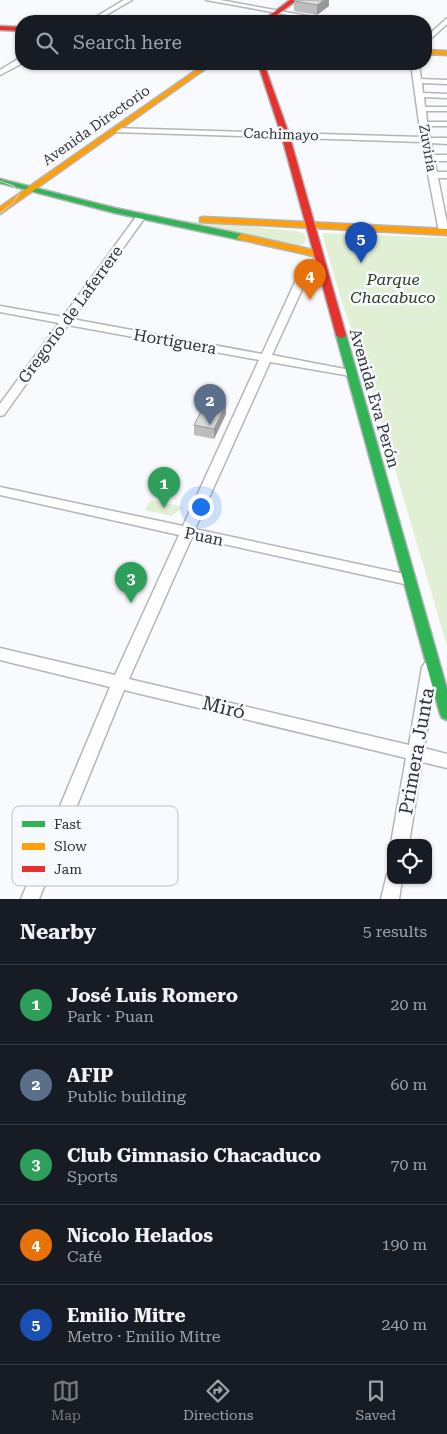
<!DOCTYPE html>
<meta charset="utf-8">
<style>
:root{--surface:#171b24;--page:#20242c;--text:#f1f3f6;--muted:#9ea1a6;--line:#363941;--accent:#77787b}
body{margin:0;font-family:"Roboto Serif",serif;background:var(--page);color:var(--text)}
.controls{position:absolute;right:15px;bottom:15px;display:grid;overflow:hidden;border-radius:10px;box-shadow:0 1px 4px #0004}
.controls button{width:45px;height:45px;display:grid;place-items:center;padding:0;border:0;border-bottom:1px solid var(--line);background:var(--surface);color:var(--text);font:25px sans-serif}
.you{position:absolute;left:200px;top:506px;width:18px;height:18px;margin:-12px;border:4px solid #fff;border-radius:50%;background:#1a73e8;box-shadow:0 0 0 8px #1a73e833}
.badge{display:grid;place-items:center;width:32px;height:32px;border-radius:50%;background:var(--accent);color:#fff;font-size:16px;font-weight:700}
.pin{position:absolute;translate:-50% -41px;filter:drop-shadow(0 1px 2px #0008)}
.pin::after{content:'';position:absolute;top:26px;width:18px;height:15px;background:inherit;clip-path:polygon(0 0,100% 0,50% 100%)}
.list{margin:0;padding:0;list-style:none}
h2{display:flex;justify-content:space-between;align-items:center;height:65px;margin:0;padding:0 20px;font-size:21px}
h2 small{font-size:16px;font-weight:400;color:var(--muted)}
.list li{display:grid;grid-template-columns:32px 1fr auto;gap:15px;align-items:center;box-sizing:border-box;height:80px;padding:0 20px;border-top:1px solid var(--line)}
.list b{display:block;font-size:19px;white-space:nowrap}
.list p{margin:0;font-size:16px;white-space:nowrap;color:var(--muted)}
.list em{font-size:16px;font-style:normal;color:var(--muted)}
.icon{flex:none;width:28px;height:28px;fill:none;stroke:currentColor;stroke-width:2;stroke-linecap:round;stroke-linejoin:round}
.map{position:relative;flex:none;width:447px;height:899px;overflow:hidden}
.search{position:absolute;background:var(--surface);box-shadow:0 1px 4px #0004;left:15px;right:15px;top:15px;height:55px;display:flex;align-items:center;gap:12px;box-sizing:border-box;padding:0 18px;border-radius:20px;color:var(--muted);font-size:19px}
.sheet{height:465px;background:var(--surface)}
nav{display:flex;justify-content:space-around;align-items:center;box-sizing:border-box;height:70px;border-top:1px solid var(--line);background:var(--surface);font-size:14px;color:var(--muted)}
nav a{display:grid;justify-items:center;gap:2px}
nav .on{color:var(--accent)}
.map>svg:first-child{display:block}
.green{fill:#e1f0d4}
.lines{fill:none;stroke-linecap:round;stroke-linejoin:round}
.street-casing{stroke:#b4b5b8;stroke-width:3}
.fast-casing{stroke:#b4b5b8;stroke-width:3}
.slow-casing{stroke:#b4b5b8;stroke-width:3}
.jam-casing{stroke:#b4b5b8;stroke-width:3}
.street{fill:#fefeff;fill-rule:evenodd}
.fast{fill:#30b455;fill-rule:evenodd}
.slow{fill:#ff9f0a;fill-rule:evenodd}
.jam{fill:#e5322d;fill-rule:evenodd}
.tram{stroke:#dadbdc;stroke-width:1}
.wall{fill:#bcbcbc}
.shaded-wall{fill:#999}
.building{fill:#dbdbdb;stroke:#999}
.labels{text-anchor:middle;stroke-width:5;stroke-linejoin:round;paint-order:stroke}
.far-street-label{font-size:14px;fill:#313235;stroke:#f6faff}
.park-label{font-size:16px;font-style:italic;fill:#2c3c18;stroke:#f6faff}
.street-label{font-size:16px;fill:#313235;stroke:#f6faff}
.near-street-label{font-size:19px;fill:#313235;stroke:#f6faff}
.key{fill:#f6faff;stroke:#bbbec2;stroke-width:1}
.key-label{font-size:14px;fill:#313235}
</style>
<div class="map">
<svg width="447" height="899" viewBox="0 0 447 899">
<rect width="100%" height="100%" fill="#f8fafd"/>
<g class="green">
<path d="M157,218L296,231L305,234L306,239L304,244L298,246Z"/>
<path d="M322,233L447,238V646L368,377L340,296Z"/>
<path d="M150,500L184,507L171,516L145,510Z"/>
</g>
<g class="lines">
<g class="street-casing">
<g id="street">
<path d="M124,0H132L96,21H89Z"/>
<path d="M206,0H220L335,21H322Z"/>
<path d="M447,18V24L426,43V37Z"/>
<path d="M18,59H21V64L0,75V70Z"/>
<path d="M411,64H419L421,79L447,80V84L422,83L423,93L447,94V98L424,97L425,107H447V111H426L427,122H447V126H428L430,138H447V144L431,143L433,155H447V161H434L437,172H447V178H438L447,223V234L444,235L439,232L422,142L114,132L110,130L114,128L421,137Z"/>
<path d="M141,213L146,216L72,319L262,354L295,282L315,258L319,257L324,260L305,283L272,355L350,370L356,373L350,376L270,362L195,529L409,575L414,576L416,580L414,584L409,585L192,537L129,679L409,745L422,667L425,663L430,661L435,663L438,667L424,748L447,754V768L422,762L409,843H391L406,758L124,690L39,899H21L110,687L0,660V648L115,675L179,535L0,495V487L183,526L259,360L68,325L4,415L0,416V404L59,323L0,312V306L63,317L138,214Z"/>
<path d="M391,872V880H402L399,899H381L387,874Z"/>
</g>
</g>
<g class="fast-casing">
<g id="fast">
<path d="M0,179L115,208L241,234L245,237L241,240L115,213L0,183Z"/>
<path d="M341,332L346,335L447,689V720L442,718L440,714L336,335Z"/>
</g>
</g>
<g class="slow-casing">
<g id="slow">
<path d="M426,50L447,51V55L426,54Z"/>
<path d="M205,64H212L0,214V207Z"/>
<path d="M203,217L447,229V235L200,222V218Z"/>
<path d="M241,234L318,251L322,254L318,257L238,239L237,237Z"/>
</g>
</g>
<g class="jam-casing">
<g id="jam">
<path d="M290,0H297L269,21H262Z"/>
<path d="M0,26L21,27V31L0,30Z"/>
<path d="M258,64H264L289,134L346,335L344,337L341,338L336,335L281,134Z"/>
</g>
</g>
<use href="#street" class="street"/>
<use href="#fast" class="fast"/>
<use href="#slow" class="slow"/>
<use href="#jam" class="jam"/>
<path class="tram" d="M0,181L14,186L19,194L13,203L0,213"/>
</g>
<g class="wall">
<path d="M294,1L329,6L317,15L294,11Z"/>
<path d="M226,404V414L214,439L194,435V425Z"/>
</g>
<g class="shaded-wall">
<path d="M324,0H329V6L317,15V5Z"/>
<path d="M226,404V414L214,439V429Z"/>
</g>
<g class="building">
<path d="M295,0H324L317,5L294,1Z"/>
<path d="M207,400L226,404L214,429L194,425Z"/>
</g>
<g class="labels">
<g class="far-street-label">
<text transform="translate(96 125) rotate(-35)" y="5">Avenida Directorio</text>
<text transform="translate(281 134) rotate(2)" y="5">Cachimayo</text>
<text transform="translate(428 148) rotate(80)" y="5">Zuviría</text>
</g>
<g class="park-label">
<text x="393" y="285">Parque<tspan x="393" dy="18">Chacabuco</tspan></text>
</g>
<g class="street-label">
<text transform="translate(70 314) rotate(-54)" y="6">Gregorio de Laferrere</text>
<text transform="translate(175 341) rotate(10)" y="6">Hortiguera</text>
<text transform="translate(375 398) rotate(74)" y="6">Avenida Eva Perón</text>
<text transform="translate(204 536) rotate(12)" y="6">Puan</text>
</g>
<g class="near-street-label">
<text transform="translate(224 707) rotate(14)" y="7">Miró</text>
<text transform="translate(416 751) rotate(-80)" y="7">Primera Junta</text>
</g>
</g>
<rect x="12" y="806" width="166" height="80" rx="8" class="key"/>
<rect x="22" y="821" width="23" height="6" fill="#30b455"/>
<rect x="22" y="843" width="23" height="7" fill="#ff9f0a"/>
<rect x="22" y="866" width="23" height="6" fill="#e5322d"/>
<g class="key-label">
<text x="54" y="829">Fast</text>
<text x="54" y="851">Slow</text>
<text x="54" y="874">Jam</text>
</g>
</svg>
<div class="controls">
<button><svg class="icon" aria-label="locate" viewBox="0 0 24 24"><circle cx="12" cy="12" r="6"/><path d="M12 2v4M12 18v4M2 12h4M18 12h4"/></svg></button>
</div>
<div class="you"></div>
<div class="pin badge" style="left:164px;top:508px;background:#2e9e5b">1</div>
<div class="pin badge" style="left:210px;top:425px;background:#5c6f8a">2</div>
<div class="pin badge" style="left:131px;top:603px;background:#2e9e5b">3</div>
<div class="pin badge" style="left:310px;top:300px;background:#e8710a">4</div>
<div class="pin badge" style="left:361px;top:263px;background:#1a4fb4">5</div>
<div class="search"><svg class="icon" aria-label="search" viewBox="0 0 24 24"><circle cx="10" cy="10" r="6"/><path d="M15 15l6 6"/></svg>Search here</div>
</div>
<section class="sheet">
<h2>Nearby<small>5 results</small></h2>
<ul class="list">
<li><span class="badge" style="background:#2e9e5b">1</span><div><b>José Luis Romero</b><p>Park · Puan</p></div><em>20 m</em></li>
<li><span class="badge" style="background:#5c6f8a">2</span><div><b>AFIP</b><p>Public building</p></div><em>60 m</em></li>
<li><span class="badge" style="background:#2e9e5b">3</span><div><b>Club Gimnasio Chacaduco</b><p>Sports</p></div><em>70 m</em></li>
<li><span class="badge" style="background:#e8710a">4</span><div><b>Nicolo Helados</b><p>Café</p></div><em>190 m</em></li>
<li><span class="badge" style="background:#1a4fb4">5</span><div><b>Emilio Mitre</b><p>Metro · Emilio Mitre</p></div><em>240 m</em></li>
</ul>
</section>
<nav>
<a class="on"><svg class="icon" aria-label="map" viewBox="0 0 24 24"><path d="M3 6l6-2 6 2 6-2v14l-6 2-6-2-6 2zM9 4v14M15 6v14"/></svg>Map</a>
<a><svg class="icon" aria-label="directions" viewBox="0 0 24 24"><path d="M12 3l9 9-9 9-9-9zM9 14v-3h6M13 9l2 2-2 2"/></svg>Directions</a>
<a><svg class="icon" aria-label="saved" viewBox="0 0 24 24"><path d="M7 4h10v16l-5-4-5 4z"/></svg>Saved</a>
</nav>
